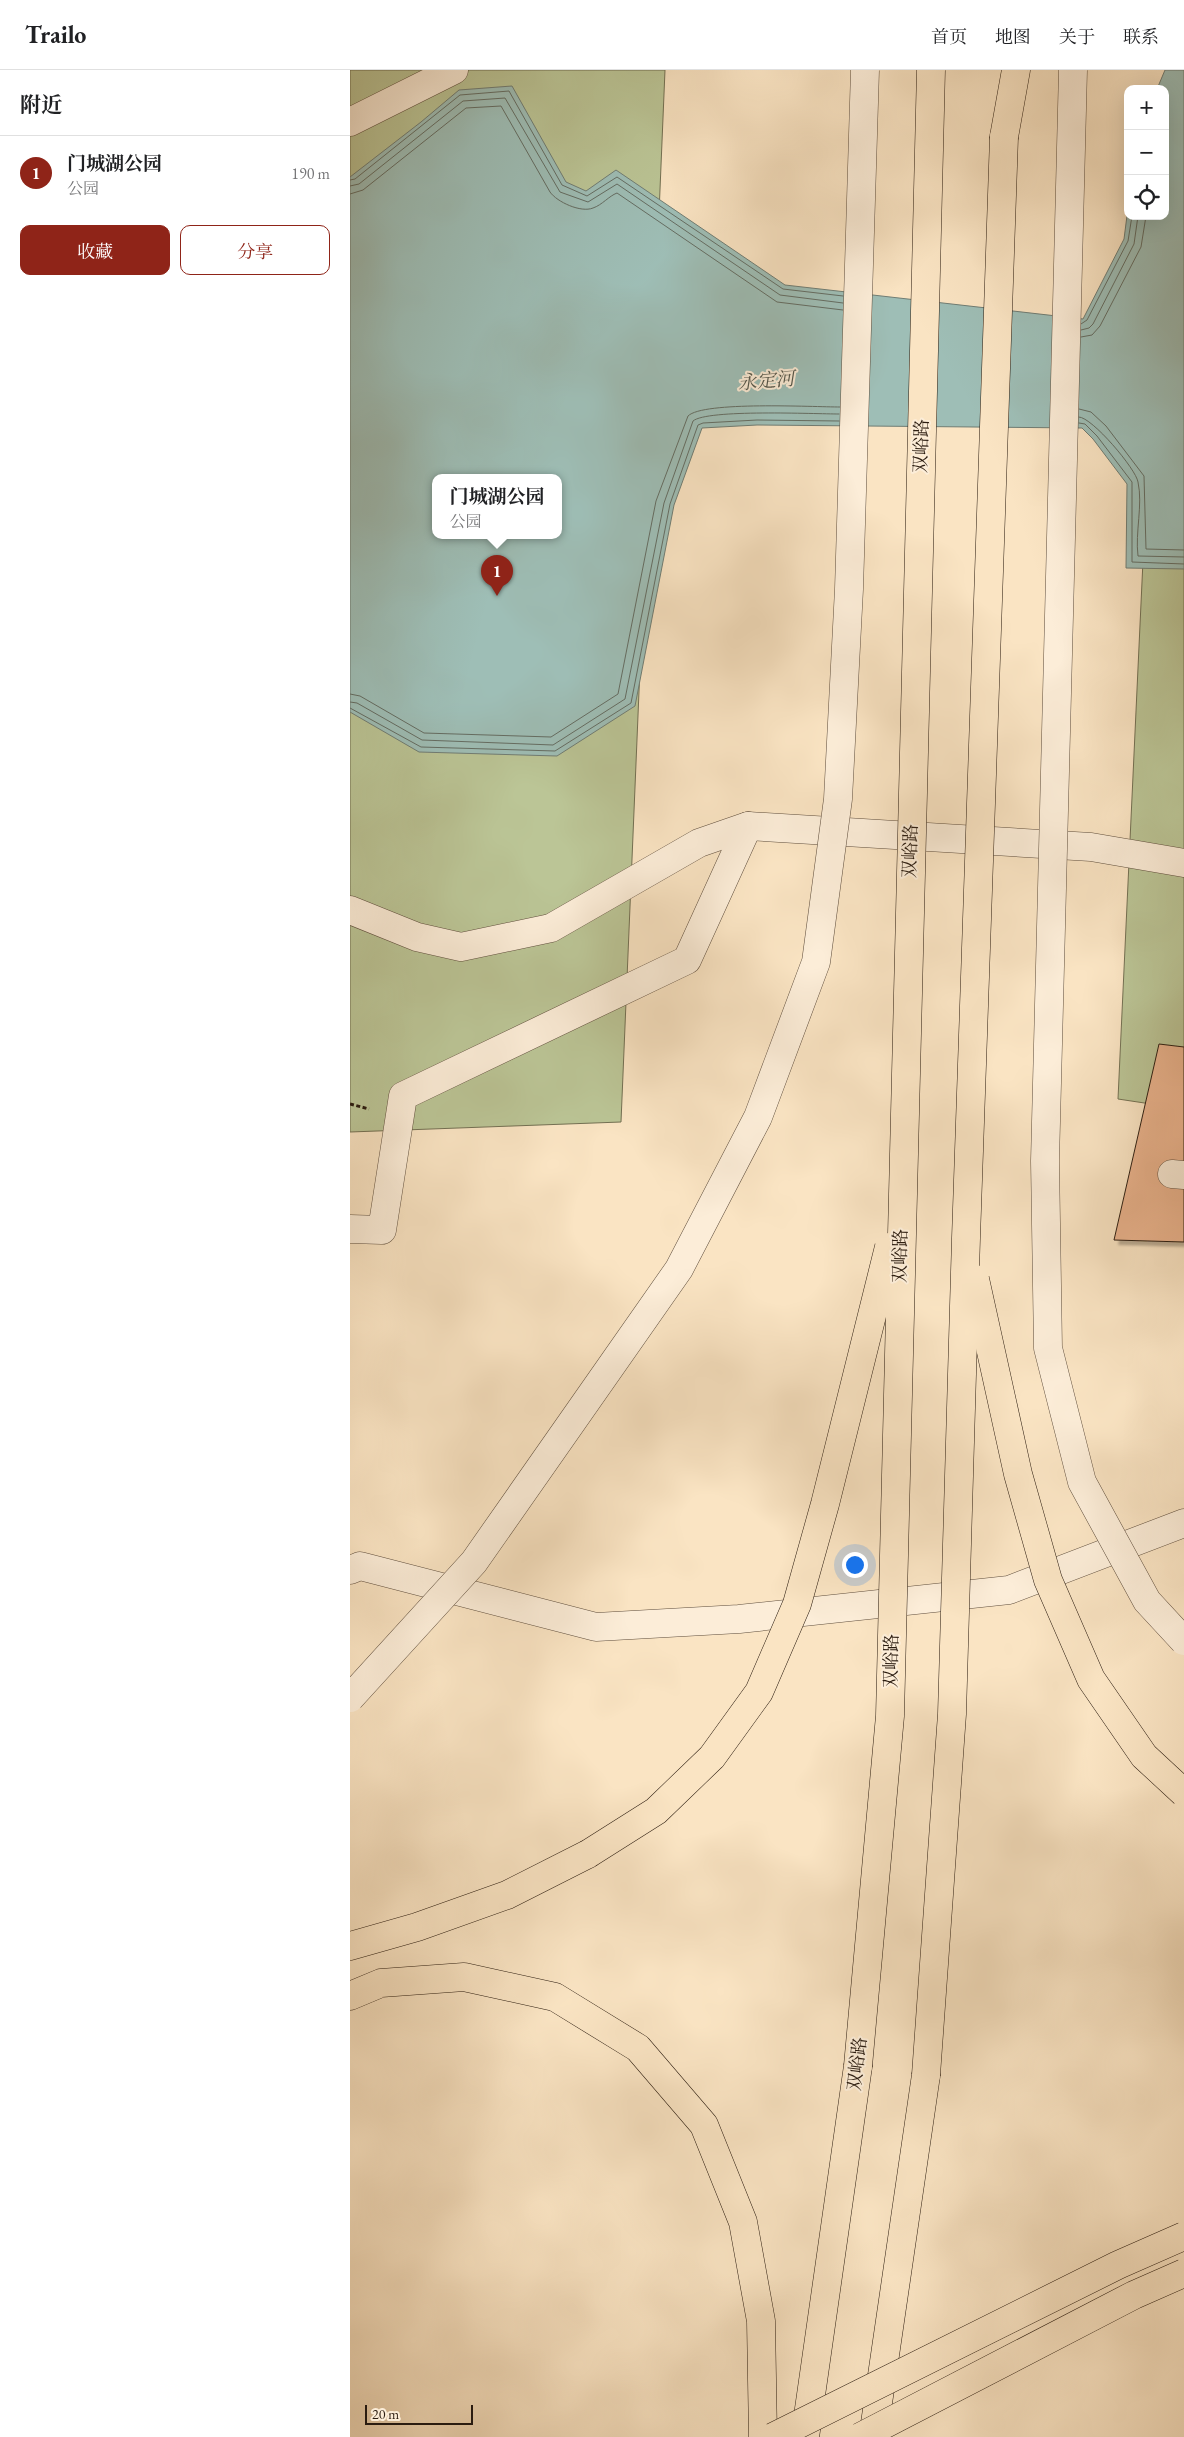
<!DOCTYPE html>
<html lang="zh">
<meta charset="utf-8">
<style>
:root{--surface:#fff;--page:#f6f6f6;--text:#202124;--muted:#757577;--line:#e0e0e0;--accent:#8f2418}
body{margin:0;font-family:"EB Garamond","Noto Serif SC",serif;background:var(--page);color:var(--text)}
.controls{position:absolute;right:15px;top:15px;display:grid;overflow:hidden;border-radius:10px;box-shadow:0 5px 20px #0002}
.controls button{width:45px;height:45px;display:grid;place-items:center;padding:0;border:0;border-bottom:1px solid var(--line);background:var(--surface);color:var(--text);font:25px sans-serif}
.scale{position:absolute;left:15px;bottom:12px;width:108px;box-sizing:border-box;padding-left:5px;border:2px solid #2b1c10;border-top:0;font-size:14px;line-height:18px;white-space:nowrap;color:#2b1c10;-webkit-text-stroke:4px #fcedd8;paint-order:stroke}
.you{position:absolute;left:504px;top:1494px;width:18px;height:18px;margin:-12px;border:4px solid #fff;border-radius:50%;background:#1a73e8;box-shadow:0 0 0 8px #1a73e833}
.badge{display:grid;place-items:center;width:32px;height:32px;border-radius:50%;background:var(--accent);color:#fff;font-size:16px;font-weight:700}
.pin{position:absolute;translate:-50% -41px;filter:drop-shadow(0 1px 2px #0008)}
.pin::after{content:'';position:absolute;top:26px;width:18px;height:15px;background:inherit;clip-path:polygon(0 0,100% 0,50% 100%)}
.popup{position:absolute;left:82px;top:404px;width:130px;height:65px;box-sizing:border-box;display:grid;place-content:center;border-radius:10px;background:var(--surface);filter:drop-shadow(0 1px 4px #0005);font-size:16px;white-space:nowrap;color:var(--muted)}
.popup b{font-size:19px;color:var(--text)}
.popup::after{content:'';position:absolute;left:50%;top:100%;margin-left:-10px;border:10px solid transparent;border-top-color:var(--surface)}
.list{margin:0;padding:0;list-style:none}
h2{display:flex;justify-content:space-between;align-items:center;height:65px;margin:0;padding:0 20px;font-size:21px}
h2 small{font-size:16px;font-weight:400;color:var(--muted)}
.list li{display:grid;grid-template-columns:32px 1fr auto;gap:15px;align-items:center;box-sizing:border-box;height:75px;padding:0 20px;border-top:1px solid var(--line)}
.list b{display:block;font-size:19px;white-space:nowrap}
.list p{margin:0;font-size:16px;white-space:nowrap;color:var(--muted)}
.list em{font-size:16px;font-style:normal;color:var(--muted)}
.actions{display:flex;gap:10px;padding:15px 20px}
.actions a{flex:1;padding:11px 0;border:1px solid var(--accent);border-radius:10px;text-align:center;font-size:18px;color:var(--accent)}
.actions .main{background:var(--accent);color:#fff}
.icon{flex:none;width:28px;height:28px;fill:none;stroke:currentColor;stroke-width:2;stroke-linecap:round;stroke-linejoin:round}
.map{position:relative;flex:none;width:834px;height:2367px;overflow:hidden}
header{display:flex;align-items:center;gap:30px;box-sizing:border-box;height:70px;padding:0 25px;background:var(--surface);border-bottom:1px solid var(--line)}
header strong{font-size:24px}
nav{display:flex;gap:28px;margin-inline-start:auto;font-size:18px}
main{display:flex}
aside{flex:1;background:var(--surface)}
.map>svg:first-child{display:block}
.green{fill:#bbc596;stroke:#737053;fill-rule:evenodd}
.water{fill:#9ebeb6;stroke:#707d74;fill-rule:evenodd}
.lines{fill:none;stroke-linecap:round;stroke-linejoin:round}
.shore{stroke:#646d63;stroke-width:1}
.building{fill:#eab28c;stroke:#2b1c10;filter:url(#shadow)}
.minor-casing{stroke:#5f4e3d;stroke-width:29}
.highway-casing{stroke:#2b1c10;stroke-width:29}
.path{stroke:#2b1c10;stroke-width:3;stroke-dasharray:4 2.5;stroke-linecap:butt}
.minor{stroke:#fcedd8;stroke-width:28}
.highway{stroke:#fae4c3;stroke-width:28}
.minor-bridge-casing{stroke:#5f4e3d;stroke-width:29;stroke-linecap:butt}
.highway-bridge-casing{stroke:#2b1c10;stroke-width:29;stroke-linecap:butt}
.minor-bridge{stroke:#fcedd8;stroke-width:28}
.highway-bridge{stroke:#fae4c3;stroke-width:28}
.labels{text-anchor:middle;stroke-width:4;stroke-linejoin:round;paint-order:stroke}
.street-label{font-size:18px;fill:#2b1c10;stroke:#fcedd8}
.water-label{font-size:19px;font-style:italic;fill:#53554a;stroke:#fcedd8}
</style>
<header>
<strong>Trailo</strong>
<nav><a>首页</a><a>地图</a><a>关于</a><a>联系</a></nav>
</header>
<main>
<aside>
<h2>附近<small></small></h2>
<ul class="list">
<li><span class="badge">1</span><div><b>门城湖公园</b><p>公园</p></div><em>190 m</em></li>
</ul>
<div class="actions"><a class="main">收藏</a><a>分享</a></div>
</aside>
<div class="map">
<svg width="834" height="2367" viewBox="0 0 834 2367">
<defs>
<filter id="shadow"><feDropShadow dx="4.5" dy="4.5" stdDeviation="1" flood-color="#0004"/></filter>
</defs>
<rect width="100%" height="100%" fill="#fae4c3"/>
<filter id="stains"><feTurbulence type="fractalNoise" baseFrequency=".004" numOctaves="4"/><feColorMatrix values="0 0 0 0 .2 0 0 0 0 .09 0 0 0 0 .02 0 0 0 .5 -.17"/></filter>
<radialGradient id="worn" r=".72"><stop offset=".6" stop-color="#630" stop-opacity="0"/><stop offset="1" stop-color="#630" stop-opacity=".3"/></radialGradient>
<g class="green">
<path d="M0,0H315L271,1052L0,1062ZM86,407H208V465H86Z"/>
<path d="M834,0V1039L768,1029L809,146H815V19Z"/>
</g>
<path class="water" d="M815,0H834V499L776,498L777,414L743,369L732,358L407,355L352,358L324,435L285,636L207,686L69,682L0,642V107L71,52L109,20L162,16L216,112L236,121L266,100L435,215L733,249L774,169L778,138V146H815V19H807ZM86,407H208V465H86Z"/>
<g class="lines">
<g class="shore">
<path d="M0,110L5,109L110,25L159,21L212,115L237,126L267,107L433,219L493,226"/>
<path d="M0,116L9,114L113,31L155,28L210,122L238,132L267,114L430,225L493,233"/>
<path d="M0,124L13,120L116,38L151,36L200,122C207,132 231,143 243,138C252,135 259,126 267,123L427,232L493,240"/>
<path d="M731,254L737,250L778,171L782,146"/>
<path d="M731,260L739,258L743,254L784,174L788,146"/>
<path d="M731,267L742,265L750,256L791,177L796,146"/>
<path d="M729,339L741,342L756,356L794,406L796,479L834,480"/>
<path d="M729,347C742,347 786,399 788,412C793,435 785,462 788,486L834,487"/>
<path d="M729,353L735,354L747,366L782,412V492L834,494"/>
<path d="M0,624L10,626L74,663L201,667L268,624L306,431L338,346C353,331 463,337 490,337"/>
<path d="M0,632L7,633L72,670L203,675L275,629L314,433L343,351C357,339 465,344 489,344"/>
<path d="M0,638L71,677L205,681L281,633L320,434L348,355L353,353L407,350L489,351"/>
</g>
</g>
<path class="building" d="M809,974L834,977V1172L764,1170Z"/>
<g class="lines">
<g class="minor-casing">
<g id="minor">
<path d="M0,52L104,0"/>
<path d="M0,840L67,867L111,877L201,858L349,773L398,756L741,777L834,793"/>
<path d="M822,1104L834,1105"/>
<path d="M0,1159L32,1160L53,1026L337,890L398,756"/>
<path d="M0,1500L10,1496L246,1557L389,1549L659,1520L834,1453"/>
</g>
</g>
<g class="highway-casing">
<g id="highway">
<path d="M654,67L666,0"/>
<path d="M0,1876L67,1857L157,1825L238,1784"/>
<path d="M0,1926L31,1913L114,1907L205,1927L288,1978L354,2055L393,2152L411,2251L413,2367"/>
<path d="M455,2367L508,1996"/>
<path d="M523,2367L576,2005"/>
</g>
</g>
<path class="path" d="M0,1034L19,1039"/>
<use href="#minor" class="minor"/>
<use href="#highway" class="highway"/>
<g class="minor-bridge-casing">
<g id="minor-bridge">
<path d="M723,0L695,1091L698,1278L732,1412L797,1531L834,1571"/>
<path d="M0,1628L124,1492L329,1199L408,1047L466,892L488,729L499,519L515,0"/>
</g>
</g>
<g class="highway-bridge-casing">
<g id="highway-bridge">
<path d="M625,1209L668,1404L698,1510L741,1609L794,1686L834,1723"/>
<path d="M238,1784L306,1741L362,1687L409,1622L447,1534L475,1434L539,1177"/>
<path d="M508,1996L540,1646L581,0"/>
<path d="M576,2005L602,1644L616,1168L654,67"/>
<path d="M423,2367L768,2195L834,2166"/>
<path d="M510,2367L784,2225L834,2203"/>
</g>
</g>
<use href="#minor-bridge" class="minor-bridge"/>
<use href="#highway-bridge" class="highway-bridge"/>
</g>
<g class="labels">
<g class="street-label">
<text transform="translate(571 376) rotate(-88)" y="6">双峪路</text>
<text transform="translate(560 781) rotate(-88)" y="6">双峪路</text>
<text transform="translate(550 1186) rotate(-89)" y="6">双峪路</text>
<text transform="translate(541 1591) rotate(-89)" y="6">双峪路</text>
<text transform="translate(507 1994) rotate(-83)" y="6">双峪路</text>
</g>
<g class="water-label">
<text transform="translate(416 310) rotate(-5)" y="7">永定河</text>
</g>
</g>
<rect width="100%" height="100%" filter="url(#stains)"/>
<rect width="100%" height="100%" fill="url(#worn)"/>
</svg>
<div class="controls">
<button>+</button>
<button>−</button>
<button><svg class="icon" aria-label="locate" viewBox="0 0 24 24"><circle cx="12" cy="12" r="6"/><path d="M12 2v4M12 18v4M2 12h4M18 12h4"/></svg></button>
</div>
<div class="scale">20 m</div>
<div class="you"></div>
<div class="pin badge" style="left:147px;top:526px">1</div>
<div class="popup"><b>门城湖公园</b>公园</div>
</div>
</main>
